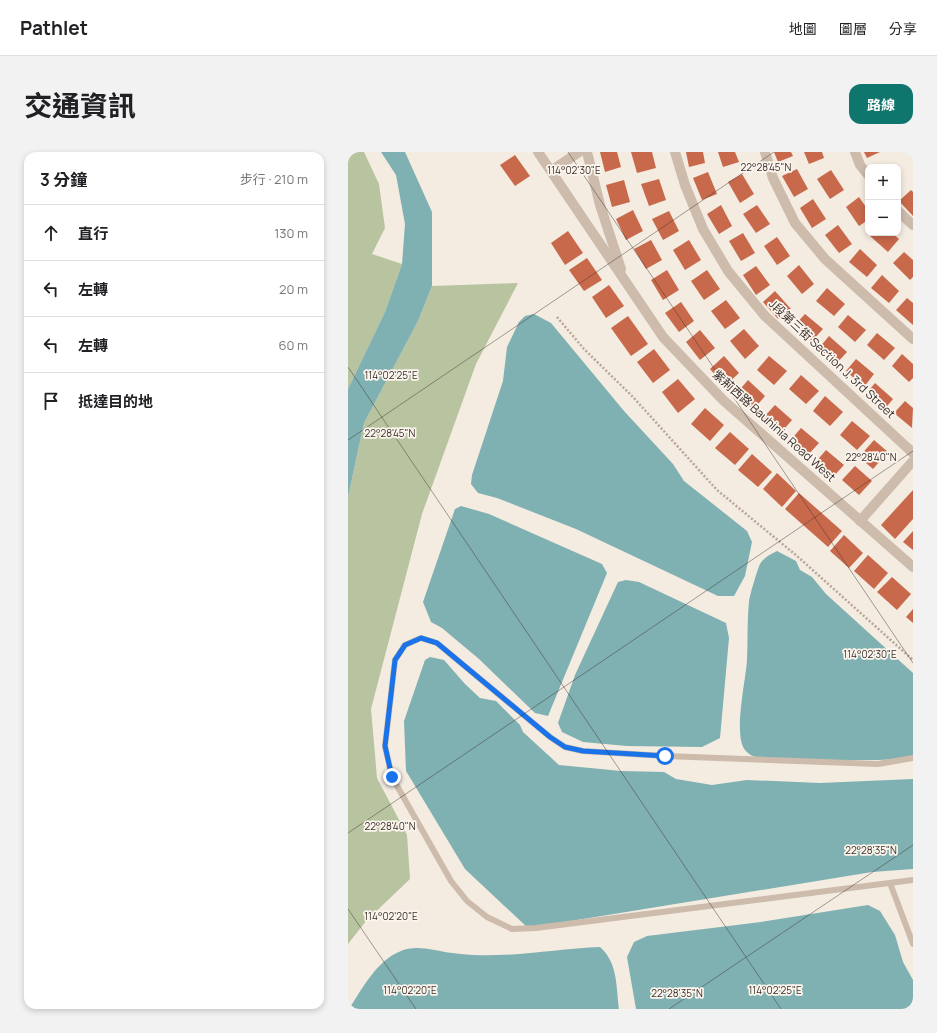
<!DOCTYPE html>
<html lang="zh-TW">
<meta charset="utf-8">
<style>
:root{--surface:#fff;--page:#f2f2f2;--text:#202124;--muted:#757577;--line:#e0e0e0;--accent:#0f766e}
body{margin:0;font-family:Manrope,"Noto Sans TC",sans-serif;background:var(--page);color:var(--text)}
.controls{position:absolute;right:12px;top:12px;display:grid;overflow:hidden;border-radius:8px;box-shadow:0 2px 6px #0003}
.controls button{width:36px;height:36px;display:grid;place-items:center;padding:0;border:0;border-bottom:1px solid var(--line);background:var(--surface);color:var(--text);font:20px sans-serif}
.stop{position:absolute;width:12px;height:12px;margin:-9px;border:3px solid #1a73e8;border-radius:50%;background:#fff}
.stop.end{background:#1a73e8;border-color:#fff;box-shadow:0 1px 4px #0008}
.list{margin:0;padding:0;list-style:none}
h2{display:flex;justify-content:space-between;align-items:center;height:52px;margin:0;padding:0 16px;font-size:17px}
h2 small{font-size:13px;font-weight:400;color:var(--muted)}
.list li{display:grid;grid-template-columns:26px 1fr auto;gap:12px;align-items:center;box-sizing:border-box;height:56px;padding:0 16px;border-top:1px solid var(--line)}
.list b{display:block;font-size:15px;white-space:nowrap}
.list em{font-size:13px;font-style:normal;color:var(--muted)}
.icon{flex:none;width:22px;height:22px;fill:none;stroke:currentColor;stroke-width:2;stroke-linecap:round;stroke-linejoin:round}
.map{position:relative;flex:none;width:565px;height:857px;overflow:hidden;border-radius:12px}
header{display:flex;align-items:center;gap:24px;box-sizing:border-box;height:56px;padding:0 20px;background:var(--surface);border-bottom:1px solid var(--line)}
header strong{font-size:19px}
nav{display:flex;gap:22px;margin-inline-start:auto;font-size:14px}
.intro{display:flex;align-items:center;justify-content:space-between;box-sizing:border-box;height:96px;padding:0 24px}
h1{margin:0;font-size:28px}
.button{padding:10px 18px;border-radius:12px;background:var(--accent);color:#fff;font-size:14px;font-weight:700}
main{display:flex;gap:24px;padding:0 24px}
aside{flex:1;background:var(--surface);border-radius:12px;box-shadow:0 2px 6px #0003}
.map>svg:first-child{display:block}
.green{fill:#b8c4a0}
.water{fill:#7fb0b2}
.building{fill:#c8694b}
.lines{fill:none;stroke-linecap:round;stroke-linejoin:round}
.path{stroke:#b9a596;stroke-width:2.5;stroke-dasharray:2 2;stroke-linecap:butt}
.service{stroke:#cdbbac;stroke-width:6}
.minor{stroke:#cdbbac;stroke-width:10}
.route{stroke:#1a73e8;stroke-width:5}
.ticks{fill:none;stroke:#3b302b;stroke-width:1;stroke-opacity:0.45}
.labels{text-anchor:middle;stroke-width:3.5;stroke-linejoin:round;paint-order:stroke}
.street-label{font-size:12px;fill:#3b302b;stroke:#fbf5ee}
.ticks-label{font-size:10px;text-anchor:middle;fill:#3b302b;stroke:#fbf5ee;stroke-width:3.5;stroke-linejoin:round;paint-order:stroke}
</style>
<header>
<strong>Pathlet</strong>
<nav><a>地圖</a><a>圖層</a><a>分享</a></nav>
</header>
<div class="intro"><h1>交通資訊</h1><a class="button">路線</a></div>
<main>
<aside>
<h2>3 分鐘<small>步行 · 210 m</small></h2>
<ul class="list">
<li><svg class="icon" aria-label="ahead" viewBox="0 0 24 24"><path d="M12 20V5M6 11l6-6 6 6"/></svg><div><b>直行</b></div><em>130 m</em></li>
<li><svg class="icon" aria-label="left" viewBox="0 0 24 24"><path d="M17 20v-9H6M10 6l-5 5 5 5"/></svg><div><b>左轉</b></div><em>20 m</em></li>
<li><svg class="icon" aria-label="left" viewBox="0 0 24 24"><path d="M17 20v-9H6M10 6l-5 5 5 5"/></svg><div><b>左轉</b></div><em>60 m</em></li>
<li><svg class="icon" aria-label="arrive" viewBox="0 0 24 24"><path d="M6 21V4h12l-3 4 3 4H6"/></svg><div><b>抵達目的地</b></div></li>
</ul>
</aside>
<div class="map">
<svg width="565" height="857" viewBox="0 0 565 857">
<rect width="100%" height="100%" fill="#f4ebe1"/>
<g class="green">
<path d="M0,0H16L31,32L37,76L24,102L54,112L37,160L0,237Z"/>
<path d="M170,131L128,212L74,362L23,557L29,626L59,683L62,727L18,769L0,792V345L16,271L70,169L84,134Z"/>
</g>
<g class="water">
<path d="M33,0H57L84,60V134L70,169L16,271L0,345V237L37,160L54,112L57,72L48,23Z"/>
<path d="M186,162L203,171L276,259L325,312L336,329L399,379L404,390L397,424L386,444H370L228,377L149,346L130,341L123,332L124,323L155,229L159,195L171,170L177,164Z"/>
<path d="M113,354L141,362L254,412L259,421L200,564L187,561L131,507L94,476L83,470L75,450L107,357Z"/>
<path d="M429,399L448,409L452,418L464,425L478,442L565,521V606L531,608H422C414,606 403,606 397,598C385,583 398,528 399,508C400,489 399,469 401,450C401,445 410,416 412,412C415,406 423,402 429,399Z"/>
<path d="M278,428L291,430L378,471L381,486L372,586L354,595L279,594L235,590L214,580L210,571L227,523L270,430Z"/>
<path d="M82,505L96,508L117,532L132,546L148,549L172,573L175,580L211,613L273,619L316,620L328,627L364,633L399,628L472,631L565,627V717L524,720L180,776L117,717L58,619L56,569L77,508Z"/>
<path d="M520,753L532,759L547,783L555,810L565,828V857H288L279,805L286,790L299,784L413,770Z"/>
<path d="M252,795C270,811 268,834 271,857H1C14,837 29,808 53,799C68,792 88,799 104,801C153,808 202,797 252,795Z"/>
</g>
<g class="building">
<path d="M252,0H269L273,15L257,20Z"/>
<path d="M283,0H304L308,16L289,21Z"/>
<path d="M338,0H355L357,11L341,15Z"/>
<path d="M370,0H387L391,10L375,15Z"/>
<path d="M426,0H443L445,4L430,10Z"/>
<path d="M456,0H474L476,6L461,12Z"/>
<path d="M516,0H532L519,6Z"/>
<path d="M167,3L182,24L167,34L152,13Z"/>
<path d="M449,17L460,37L446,45L434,24Z"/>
<path d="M483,18L496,38L482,47L469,27Z"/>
<path d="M360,20L369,42L354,48L345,26Z"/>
<path d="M394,22L406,42L392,51L380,30Z"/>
<path d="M311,27L318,48L301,54L293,32Z"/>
<path d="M276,28L282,50L264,55L258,33Z"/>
<path d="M563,38L565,40V64L551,49Z"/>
<path d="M511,45L520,58V68L511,74L498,55Z"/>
<path d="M465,47L478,67L464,76L452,56Z"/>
<path d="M373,53L384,74L371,82L359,62Z"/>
<path d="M409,53L422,72L408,81L395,62Z"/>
<path d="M285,58L295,79L278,88L268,67Z"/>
<path d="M321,59L331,79L315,88L304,67Z"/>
<path d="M490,73L504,92L491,101L477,83Z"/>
<path d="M220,79L235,101L217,113L203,91Z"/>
<path d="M395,81L407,101L393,109L381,89Z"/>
<path d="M525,81H544L551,87L540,100L522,84Z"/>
<path d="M429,85L442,104L429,113L416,94Z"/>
<path d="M303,88L314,108L298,117L286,97Z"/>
<path d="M341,88L353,108L337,118L325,98Z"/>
<path d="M512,97L529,113L519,125L501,110Z"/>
<path d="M556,100L565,108V125L562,128L545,111Z"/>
<path d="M239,106L254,128L236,139L221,118Z"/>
<path d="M451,113L466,132L454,142L439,124Z"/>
<path d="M408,114L422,133L408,143L395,123Z"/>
<path d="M319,118L331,138L315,148L303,128Z"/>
<path d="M359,118L372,137L356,148L343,129Z"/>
<path d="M534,123L551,139L541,151L523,136Z"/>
<path d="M261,133L276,154L258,166L244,145Z"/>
<path d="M479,136L497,152L486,164L468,149Z"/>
<path d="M427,139L443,157L430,167L415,150Z"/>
<path d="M559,146L565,151V173L548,158Z"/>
<path d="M378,148L392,166L377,177L363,159Z"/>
<path d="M333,150L346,169L331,180L317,161Z"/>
<path d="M457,162L475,177L464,189L446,174Z"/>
<path d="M500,163L518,178L507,190L490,175Z"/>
<path d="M280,164L300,192L283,204L263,176Z"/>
<path d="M396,177L411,194L397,207L382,189Z"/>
<path d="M352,178L367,196L352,208L338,190Z"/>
<path d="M529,181L547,196L536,208L519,193Z"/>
<path d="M481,184L499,200L488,212L471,196Z"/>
<path d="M306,197L322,218L305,231L289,210Z"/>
<path d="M554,202L565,212V226L561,230L544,214Z"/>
<path d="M376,204L391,221L377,234L362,217Z"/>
<path d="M421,204L439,219L426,233L409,218Z"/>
<path d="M508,207L526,222L516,235L498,219Z"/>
<path d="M453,223L471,239L458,252L441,237Z"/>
<path d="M330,227L347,247L330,261L314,240Z"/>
<path d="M400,228L417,244L405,258L388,242Z"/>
<path d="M527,231L545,247L535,259L517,243Z"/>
<path d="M477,244L495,260L482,274L465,259Z"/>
<path d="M557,249L565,256L564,276L546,261Z"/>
<path d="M427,253L444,268L432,282L414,267Z"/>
<path d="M357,256L376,273L362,289L343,272Z"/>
<path d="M504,269L522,284L509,298L492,283Z"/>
<path d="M453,276L471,291L458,305L441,290Z"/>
<path d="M382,280L401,297L387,313L367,296Z"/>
<path d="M526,288L540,300L525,317L511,305Z"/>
<path d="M478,298L496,313L483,327L466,312Z"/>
<path d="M404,302L424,320L410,335L390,318Z"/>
<path d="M507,314L524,329L511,343L494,328Z"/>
<path d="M429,321L448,339L434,355L415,337Z"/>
<path d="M565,338V367L547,387L533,373Z"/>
<path d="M451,341L494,379L480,395L437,357Z"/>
<path d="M565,379V398L555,390Z"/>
<path d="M496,383L515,401L501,416L482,399Z"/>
<path d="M520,403L540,421L526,437L506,419Z"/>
<path d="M544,425L563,442L549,458L529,440Z"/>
<path d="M565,457V471L558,465Z"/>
</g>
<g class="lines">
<path class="path" d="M209,165L236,197L285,245L369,338L449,404L565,508"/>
<g class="service">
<path d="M565,606L530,612L317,604L235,599L217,595L202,585L89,491L73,486L57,493L47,508L37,594L44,625L103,729L119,749L139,765L164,777L188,776L565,728"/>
<path d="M542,731L565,792"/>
</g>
<g class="minor">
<path d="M190,0L315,185L375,248L565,415"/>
<path d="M239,0L252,53L273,117"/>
<path d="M327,0L337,33L355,77L380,119L417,164L565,301"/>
<path d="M417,0L425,26L447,71L477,107L565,187"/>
<path d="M507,0L512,13L520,23"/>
<path d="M203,19L231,0"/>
<path d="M550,59L565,73"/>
<path d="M512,369L565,309"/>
</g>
</g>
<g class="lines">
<path class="route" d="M44,625L37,594L47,508L57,493L73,486L89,491L202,585L217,595L235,599L317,604"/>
</g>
<path class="ticks" d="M220,0L565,511M0,215L433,857M0,288L426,0M0,681L565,299M0,757L68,857M321,857L565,693"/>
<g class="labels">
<g class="street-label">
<text transform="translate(484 207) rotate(43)" y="4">J段第三街 Section J, 3rd Street</text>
<text transform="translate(426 274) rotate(42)" y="4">紫荊西路 Bauhinia Road West</text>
</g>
</g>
<g class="ticks-label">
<text x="418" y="19">22°28'45"N</text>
<text x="226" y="22">114°02'30"E</text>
<text x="43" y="227">114°02'25"E</text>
<text x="42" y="285">22°28'45"N</text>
<text x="523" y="309">22°28'40"N</text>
<text x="522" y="506">114°02'30"E</text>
<text x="42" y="678">22°28'40"N</text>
<text x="523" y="702">22°28'35"N</text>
<text x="43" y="768">114°02'20"E</text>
<text x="62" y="842">114°02'20"E</text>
<text x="427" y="842">114°02'25"E</text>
<text x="329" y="845">22°28'35"N</text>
</g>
</svg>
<div class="controls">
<button>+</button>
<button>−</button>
</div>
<div class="stop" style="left:317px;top:604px"></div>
<div class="stop end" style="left:44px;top:625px"></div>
</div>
</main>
